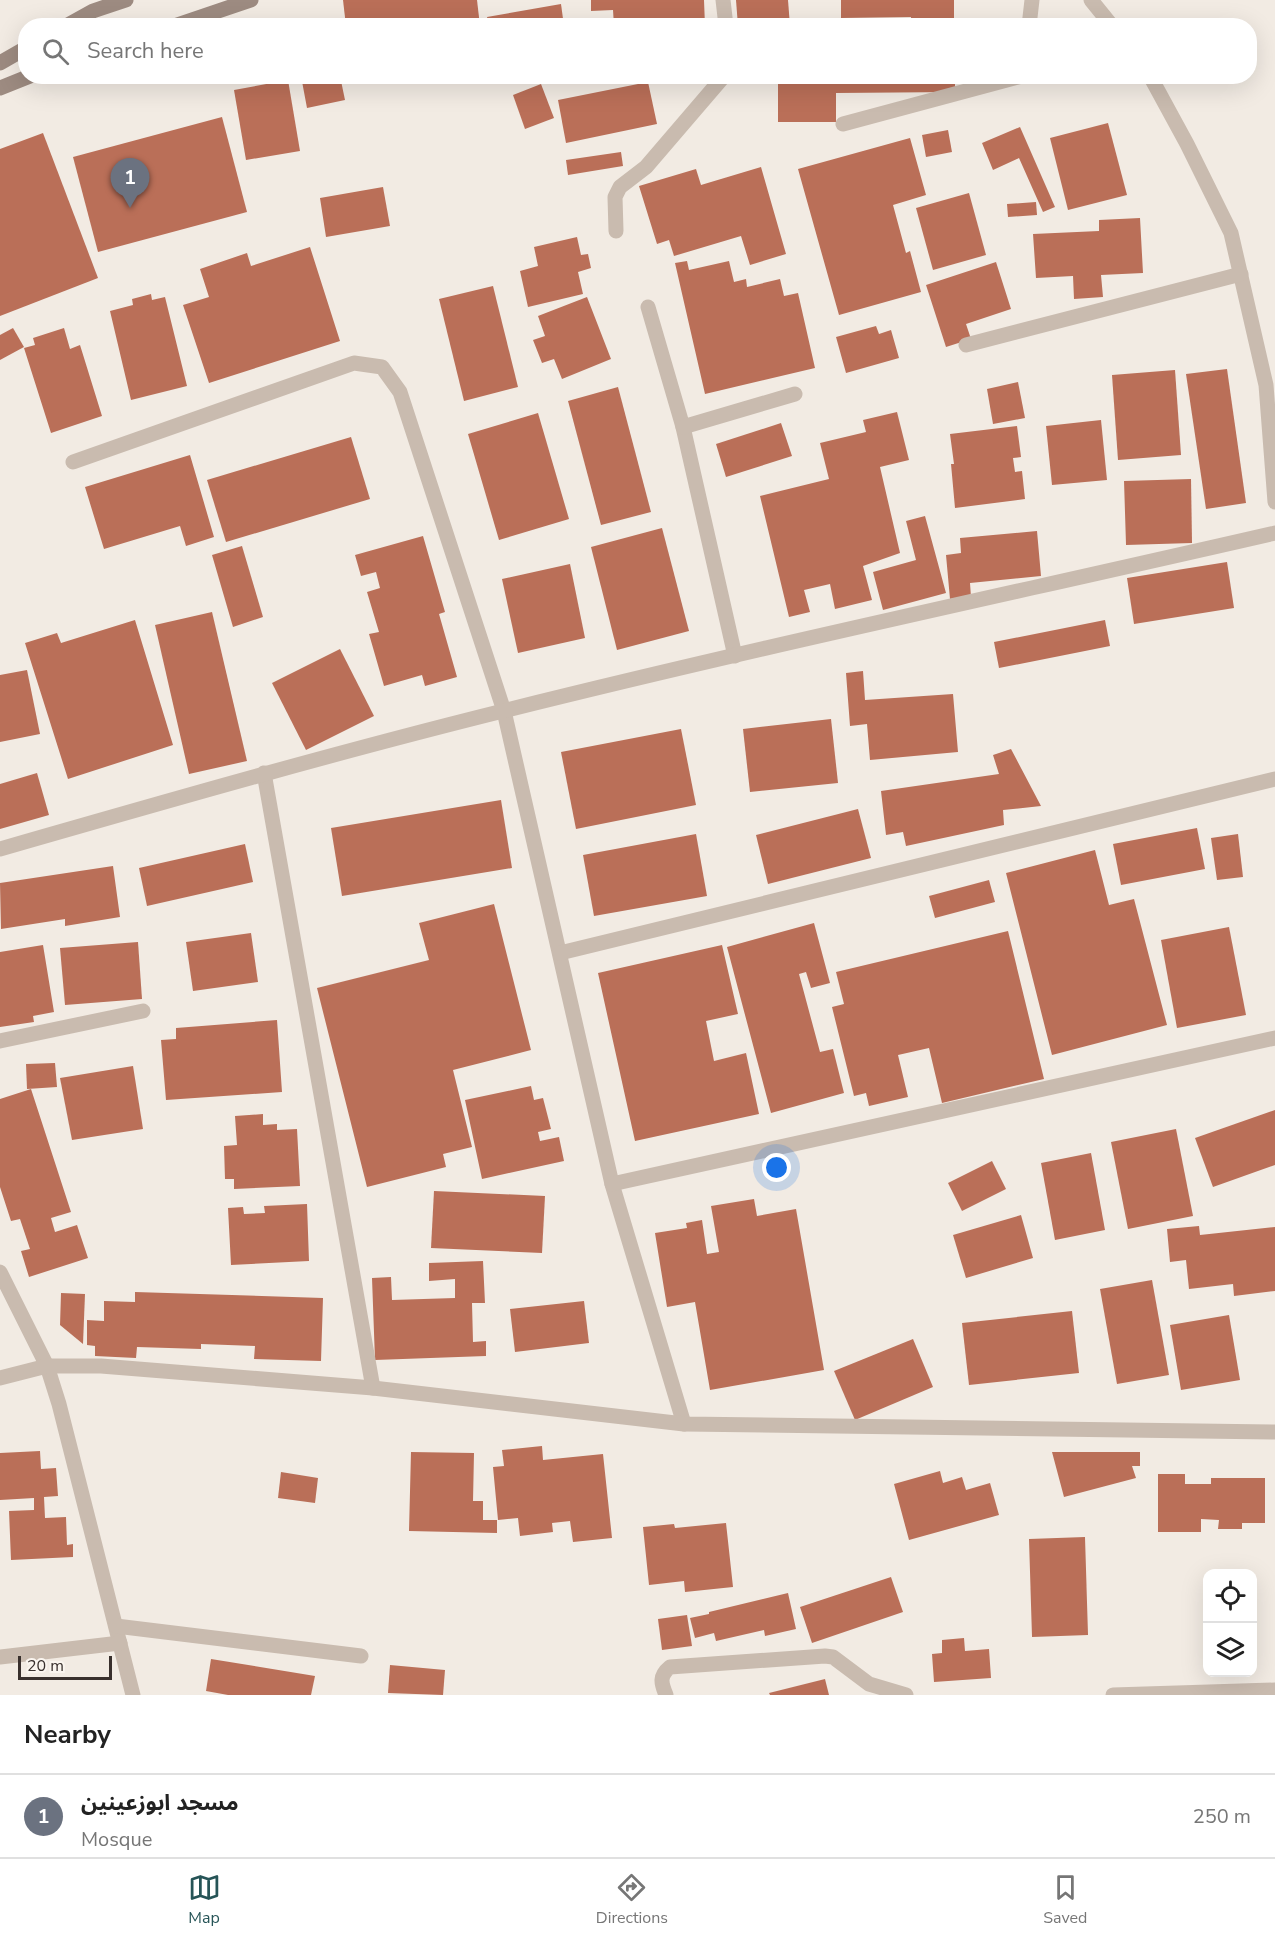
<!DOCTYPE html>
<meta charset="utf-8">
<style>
:root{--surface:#fff;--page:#f2f2f2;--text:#222;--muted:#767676;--line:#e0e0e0;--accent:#265457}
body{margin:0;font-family:"Nunito Sans","Noto Sans Arabic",sans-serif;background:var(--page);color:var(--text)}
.controls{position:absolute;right:18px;bottom:18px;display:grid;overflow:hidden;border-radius:12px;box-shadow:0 6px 24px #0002}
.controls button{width:54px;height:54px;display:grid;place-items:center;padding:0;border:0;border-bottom:2px solid var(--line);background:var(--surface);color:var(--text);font:30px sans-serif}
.scale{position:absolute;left:18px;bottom:15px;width:94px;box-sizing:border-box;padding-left:6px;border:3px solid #39302d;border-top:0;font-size:16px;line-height:21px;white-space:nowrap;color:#39302d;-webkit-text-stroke:4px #faf5ef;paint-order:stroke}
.you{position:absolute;left:777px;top:1168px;width:21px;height:21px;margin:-15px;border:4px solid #fff;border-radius:50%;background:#1a73e8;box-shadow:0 0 0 9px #1a73e833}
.badge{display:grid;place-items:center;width:39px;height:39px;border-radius:50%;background:var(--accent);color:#fff;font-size:20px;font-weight:700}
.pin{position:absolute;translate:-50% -50px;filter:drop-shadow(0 2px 3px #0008)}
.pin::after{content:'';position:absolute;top:32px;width:21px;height:18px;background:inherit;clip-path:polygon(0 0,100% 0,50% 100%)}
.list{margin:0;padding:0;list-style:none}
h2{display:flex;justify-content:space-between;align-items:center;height:78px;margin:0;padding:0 24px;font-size:26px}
h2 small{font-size:20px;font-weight:400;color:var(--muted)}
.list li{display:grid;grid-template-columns:39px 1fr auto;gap:18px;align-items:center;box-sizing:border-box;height:84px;padding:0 24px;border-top:2px solid var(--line)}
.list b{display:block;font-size:22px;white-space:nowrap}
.list p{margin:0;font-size:20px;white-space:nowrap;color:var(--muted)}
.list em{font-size:20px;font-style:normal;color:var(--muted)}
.icon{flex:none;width:33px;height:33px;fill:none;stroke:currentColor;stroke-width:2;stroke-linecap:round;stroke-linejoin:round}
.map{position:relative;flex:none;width:1275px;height:1695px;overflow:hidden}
.search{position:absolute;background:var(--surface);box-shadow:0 6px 24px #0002;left:18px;right:18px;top:18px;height:66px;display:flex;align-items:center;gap:15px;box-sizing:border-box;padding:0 21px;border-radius:24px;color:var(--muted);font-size:22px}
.sheet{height:162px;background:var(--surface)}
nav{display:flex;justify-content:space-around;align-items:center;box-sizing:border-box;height:84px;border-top:2px solid var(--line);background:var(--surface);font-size:16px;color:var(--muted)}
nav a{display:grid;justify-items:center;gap:3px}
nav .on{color:var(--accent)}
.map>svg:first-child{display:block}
.building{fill:#ba6f58}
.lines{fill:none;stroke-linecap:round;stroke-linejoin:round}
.street{stroke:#c9bbaf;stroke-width:15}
.secondary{stroke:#9d8b81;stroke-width:15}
</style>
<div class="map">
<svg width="1275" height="1695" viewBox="0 0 1275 1695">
<rect width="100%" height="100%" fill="#f2ebe3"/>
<g class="building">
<path d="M343,0H477L480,26H346Z"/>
<path d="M591,0H704L705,26H614L613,10L591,11Z"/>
<path d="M736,0H788L790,26H738Z"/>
<path d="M841,0H954V26H911V17L841,18Z"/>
<path d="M561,4L564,26H489L487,17Z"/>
<path d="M301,76H340L345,100L307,108Z"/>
<path d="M483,76H513V78L484,83Z"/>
<path d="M794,76H955V92L836,93V122H778V79H794Z"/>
<path d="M288,80L300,151L246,160L234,90Z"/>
<path d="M648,82L657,124L566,143L558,100Z"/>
<path d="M541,84L554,118L525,129L513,95Z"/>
<path d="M222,117L247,212L98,252L73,157Z"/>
<path d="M1108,123L1127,195L1068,210L1050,138Z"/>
<path d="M1020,127L1055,207L1043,212L1019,158L993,170L982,143Z"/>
<path d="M948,130L952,152L926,157L922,135Z"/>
<path d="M43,133L98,278L0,316V149Z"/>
<path d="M910,138L926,195L893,205L906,253L910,251L921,292L839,315L798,169Z"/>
<path d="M621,152L623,166L568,175L566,160Z"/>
<path d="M761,167L786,254L750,265L741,236L674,256L669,240L657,244L639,186L696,169L701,185Z"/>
<path d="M383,187L390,226L326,237L320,198Z"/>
<path d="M969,193L986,255L933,270L916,208Z"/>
<path d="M1036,202L1037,215L1008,217L1007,204Z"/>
<path d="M1140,218L1143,273L1101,275L1103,297L1074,299L1073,276L1036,278L1033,234L1099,231V220Z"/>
<path d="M577,237L581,255L588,254L591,268L578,272L583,294L528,307L520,271L538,266L534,247Z"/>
<path d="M310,247L340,341L209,383L183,305L209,297L200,269L247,253L251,266Z"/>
<path d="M687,261L689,270L729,261L734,282L746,279L747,287L780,279L784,296L798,293L815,368L705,394L675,263Z"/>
<path d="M996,262L1011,309L966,324L971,339L946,347L926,285Z"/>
<path d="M493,286L518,387L464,401L439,299Z"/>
<path d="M151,294L152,300L165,297L187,386L131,400L110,311L133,305L132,299Z"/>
<path d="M587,297L611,359L562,379L554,359L542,363L533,340L545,336L538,316Z"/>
<path d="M876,326L879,334L891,330L899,358L846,373L836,337Z"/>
<path d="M13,328L24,347L0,360V335Z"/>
<path d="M64,328L70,349L80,345L102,416L51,433L24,348L35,345L33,338Z"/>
<path d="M1227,369L1246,503L1206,509L1186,374Z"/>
<path d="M1175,370L1181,455L1118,460L1112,375Z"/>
<path d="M1018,382L1025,418L993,424L987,389Z"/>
<path d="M618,387L651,512L601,525L568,401Z"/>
<path d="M897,412L909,460L880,467L900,553L863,566L872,600L835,609L830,584L804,590L810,612L789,617L760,496L829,479L820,443L866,432L863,420Z"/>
<path d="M538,413L569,519L499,540L468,434Z"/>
<path d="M1101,420L1107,480L1052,485L1046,426Z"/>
<path d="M781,423L792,456L726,477L716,444Z"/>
<path d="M1017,426L1021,457L1013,458L1015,472L1022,471L1025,499L955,508L951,464H954L950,434Z"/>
<path d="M351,437L370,499L226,542L207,480Z"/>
<path d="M190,455L214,537L186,546L180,526L104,549L85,487Z"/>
<path d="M1191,479L1192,543L1126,545L1124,481Z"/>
<path d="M925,516L946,593L883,610L873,572L916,560L906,521Z"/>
<path d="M662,528L689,631L617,650L591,547Z"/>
<path d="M1037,531L1041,576L970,583L971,597L950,599L946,555L961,553L960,538Z"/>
<path d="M423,536L445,612L439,614L457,677L425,686L422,675L384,686L369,634L379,632L367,592L380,588L376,572L361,576L355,555Z"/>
<path d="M242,546L263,617L233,627L212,555Z"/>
<path d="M1227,562L1234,608L1134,624L1127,578Z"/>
<path d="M570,564L585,638L518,653L502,579Z"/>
<path d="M212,612L247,761L189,774L155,625Z"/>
<path d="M135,620L173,745L68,779L25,643L57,633L61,643Z"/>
<path d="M1105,620L1110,646L999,668L994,642Z"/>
<path d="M340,649L374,716L306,750L272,683Z"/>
<path d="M27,670L40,734L0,742V675Z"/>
<path d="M863,671L865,700L953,694L958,752L870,760L867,724L850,726L846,673Z"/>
<path d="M831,719L838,783L750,792L743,729Z"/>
<path d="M681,729L696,805L576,829L561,752Z"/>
<path d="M1011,749L1041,806L1003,810L1004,825L906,846L903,832L886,835L881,791L999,774L993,755Z"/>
<path d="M37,773L49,815L0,829V784Z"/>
<path d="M501,800L512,868L342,896L331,828Z"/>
<path d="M858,809L871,858L768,884L756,835Z"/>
<path d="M1197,828L1205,869L1121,885L1113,844Z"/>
<path d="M696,834L707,896L594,916L583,855Z"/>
<path d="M1238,834L1243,877L1217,880L1211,838Z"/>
<path d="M245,844L253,882L147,906L139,868Z"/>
<path d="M1095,850L1109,905L1134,899L1167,1025L1052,1055L1006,873Z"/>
<path d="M113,866L120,917L65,926V919L1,929L0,883Z"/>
<path d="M989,880L995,902L935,918L929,896Z"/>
<path d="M494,904L531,1050L453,1070L472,1147L443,1154L446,1167L367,1187L317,988L429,960L419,923Z"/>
<path d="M814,923L830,983L811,988L806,972L799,974L820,1052L833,1049L844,1093L771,1113L727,947Z"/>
<path d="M1229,927L1246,1015L1177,1028L1161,940Z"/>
<path d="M1008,931L1044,1079L942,1103L929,1048L898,1055L908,1097L869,1106L866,1093L854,1096L832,1007L844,1004L836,972Z"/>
<path d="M251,933L258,982L193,991L186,942Z"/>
<path d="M138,942L142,999L65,1005L60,948Z"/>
<path d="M43,945L54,1012L33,1016L34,1022L0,1027V952Z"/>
<path d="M722,945L738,1014L706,1021L714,1061L746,1053L759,1114L635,1141L598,973Z"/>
<path d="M277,1020L282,1092L166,1100L161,1040L176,1039V1028Z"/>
<path d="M55,1063L57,1087L27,1089L26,1064Z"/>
<path d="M133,1066L143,1129L72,1140L60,1078Z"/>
<path d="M531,1086L534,1100L543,1098L551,1129L538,1132L540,1141L559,1137L564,1161L482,1179L465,1100Z"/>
<path d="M31,1089L71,1212L51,1218L55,1232L77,1225L88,1258L29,1277L21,1251L30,1249L20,1219L11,1221L0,1187V1099Z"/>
<path d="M1275,1110V1165L1213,1187L1195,1138Z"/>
<path d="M263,1114V1125L277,1124V1130L297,1129L300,1186L234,1189V1179H225L224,1146L237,1145L235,1116Z"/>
<path d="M1176,1129L1193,1216L1128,1229L1111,1142Z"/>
<path d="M1091,1153L1105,1230L1055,1240L1041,1163Z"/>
<path d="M992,1161L1006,1189L962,1211L948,1183Z"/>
<path d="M434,1191L545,1196L542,1253L431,1248Z"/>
<path d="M754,1199L757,1216L796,1209L824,1370L710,1390L695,1302L667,1307L655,1233L687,1228L686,1223L702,1220L707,1254L719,1252L711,1206Z"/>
<path d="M307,1204L309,1261L231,1265L228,1208L243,1207L244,1214L265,1213L264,1206Z"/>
<path d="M1021,1215L1033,1258L966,1278L953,1235Z"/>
<path d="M1199,1226L1200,1235L1275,1227V1291L1234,1296L1233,1284L1189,1289L1186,1260L1170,1262L1167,1229Z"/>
<path d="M483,1261L485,1303H472L473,1342L486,1341V1356L375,1360L372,1278L391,1277L392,1300L455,1298V1279L429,1281V1263Z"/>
<path d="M1152,1280L1169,1375L1117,1384L1100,1289Z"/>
<path d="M135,1292L323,1298L321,1361L254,1359L255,1346L201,1344V1349L137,1347L136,1358L95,1356V1346L87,1345V1320L104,1321V1301L135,1302Z"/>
<path d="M61,1293L85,1294L83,1344L60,1325Z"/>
<path d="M584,1301L589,1343L515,1352L510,1309Z"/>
<path d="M1072,1311L1079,1373L969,1385L962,1323Z"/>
<path d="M1229,1315L1240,1380L1181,1390L1170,1325Z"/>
<path d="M913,1339L933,1387L855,1420L834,1371Z"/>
<path d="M542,1446L543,1460L603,1454L612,1538L573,1542L570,1521L552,1523L553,1532L520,1536L518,1518L498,1520L493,1467L504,1466L502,1450Z"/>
<path d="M40,1451L41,1469L56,1468L58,1496L44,1497L45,1518L66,1517L67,1545L73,1544V1557L11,1560L9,1511L34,1510V1498L0,1500V1453Z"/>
<path d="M411,1452L474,1453L473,1501H483V1520H497V1533L409,1531Z"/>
<path d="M1052,1452H1140V1466H1132L1136,1478L1064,1497Z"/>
<path d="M940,1471L943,1483L962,1477L966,1490L990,1483L999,1515L909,1540L894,1484Z"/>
<path d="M281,1472L318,1478L315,1503L278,1498Z"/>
<path d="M1158,1474H1185V1484H1211V1478H1265V1523H1242V1529H1218L1219,1520L1201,1519V1532H1158Z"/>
<path d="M726,1523L733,1587L685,1592L684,1581L649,1585L643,1527L674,1524L675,1528Z"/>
<path d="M1085,1537L1088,1635L1032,1637L1029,1539Z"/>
<path d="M891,1577L903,1612L812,1643L800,1607Z"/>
<path d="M788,1593L796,1629L765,1636L764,1630L716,1641L714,1633L695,1638L690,1618L709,1614V1612Z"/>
<path d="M687,1615L692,1646L662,1650L658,1619Z"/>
<path d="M964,1638L965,1651L989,1649L991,1678L934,1682L932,1654L942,1653V1640Z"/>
<path d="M211,1659L315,1676L311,1695H228L206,1691Z"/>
<path d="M390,1665L445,1670L443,1695L388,1693Z"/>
<path d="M825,1679L829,1695H770L769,1693Z"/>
</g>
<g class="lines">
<g class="street">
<path d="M723,0L726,26"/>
<path d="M1091,0L1112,26"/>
<path d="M1029,26L1032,0"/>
<path d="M1150,76L1187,144L1231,233L1266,385L1275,502"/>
<path d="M843,124L1022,76"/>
<path d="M616,231L615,197L620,187L646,167L724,76"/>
<path d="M648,307L683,427L735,656"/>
<path d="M966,345L1241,274"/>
<path d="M683,427L795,394"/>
<path d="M73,462L354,363L382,367L400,392L504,711L612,1184L684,1424"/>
<path d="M264,773L373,1388"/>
<path d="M0,849C167,801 334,753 503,711C759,647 1018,592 1275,533"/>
<path d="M560,953L1275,779"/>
<path d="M0,1041L143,1011"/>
<path d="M612,1184L1275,1038"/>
<path d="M0,1272L47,1366L59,1404L133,1695"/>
<path d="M0,1378L47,1366H101L373,1388L684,1424L1275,1432"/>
<path d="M116,1626L361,1656"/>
<path d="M0,1657L120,1643"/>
<path d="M666,1695C661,1683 659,1676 670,1667L825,1656L833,1657L869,1684L906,1695"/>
<path d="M1113,1695L1275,1690"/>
</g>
<g class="secondary">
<path d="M66,26L93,11L126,0"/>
<path d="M174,26L251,0"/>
<path d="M0,63L26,48"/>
<path d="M0,88L30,76"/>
</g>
</g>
</svg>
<div class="controls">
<button><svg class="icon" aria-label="locate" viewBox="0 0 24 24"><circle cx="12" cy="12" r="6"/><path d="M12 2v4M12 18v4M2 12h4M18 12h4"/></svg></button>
<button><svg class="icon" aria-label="layers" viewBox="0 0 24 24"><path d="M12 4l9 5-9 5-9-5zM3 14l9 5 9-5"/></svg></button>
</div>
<div class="scale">20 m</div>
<div class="you"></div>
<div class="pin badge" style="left:130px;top:208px;background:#6b7280">1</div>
<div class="search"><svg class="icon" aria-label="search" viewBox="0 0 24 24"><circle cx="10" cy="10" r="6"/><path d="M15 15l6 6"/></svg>Search here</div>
</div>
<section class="sheet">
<h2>Nearby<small></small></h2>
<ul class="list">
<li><span class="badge" style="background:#6b7280">1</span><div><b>مسجد ابوزعينين</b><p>Mosque</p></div><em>250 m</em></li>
</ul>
</section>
<nav>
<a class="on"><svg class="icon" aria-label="map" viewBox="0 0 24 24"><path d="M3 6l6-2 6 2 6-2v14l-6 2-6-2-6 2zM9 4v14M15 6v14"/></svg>Map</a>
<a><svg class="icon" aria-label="directions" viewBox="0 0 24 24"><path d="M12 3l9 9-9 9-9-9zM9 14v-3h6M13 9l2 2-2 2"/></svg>Directions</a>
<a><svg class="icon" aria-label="saved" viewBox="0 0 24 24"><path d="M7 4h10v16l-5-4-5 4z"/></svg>Saved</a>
</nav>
